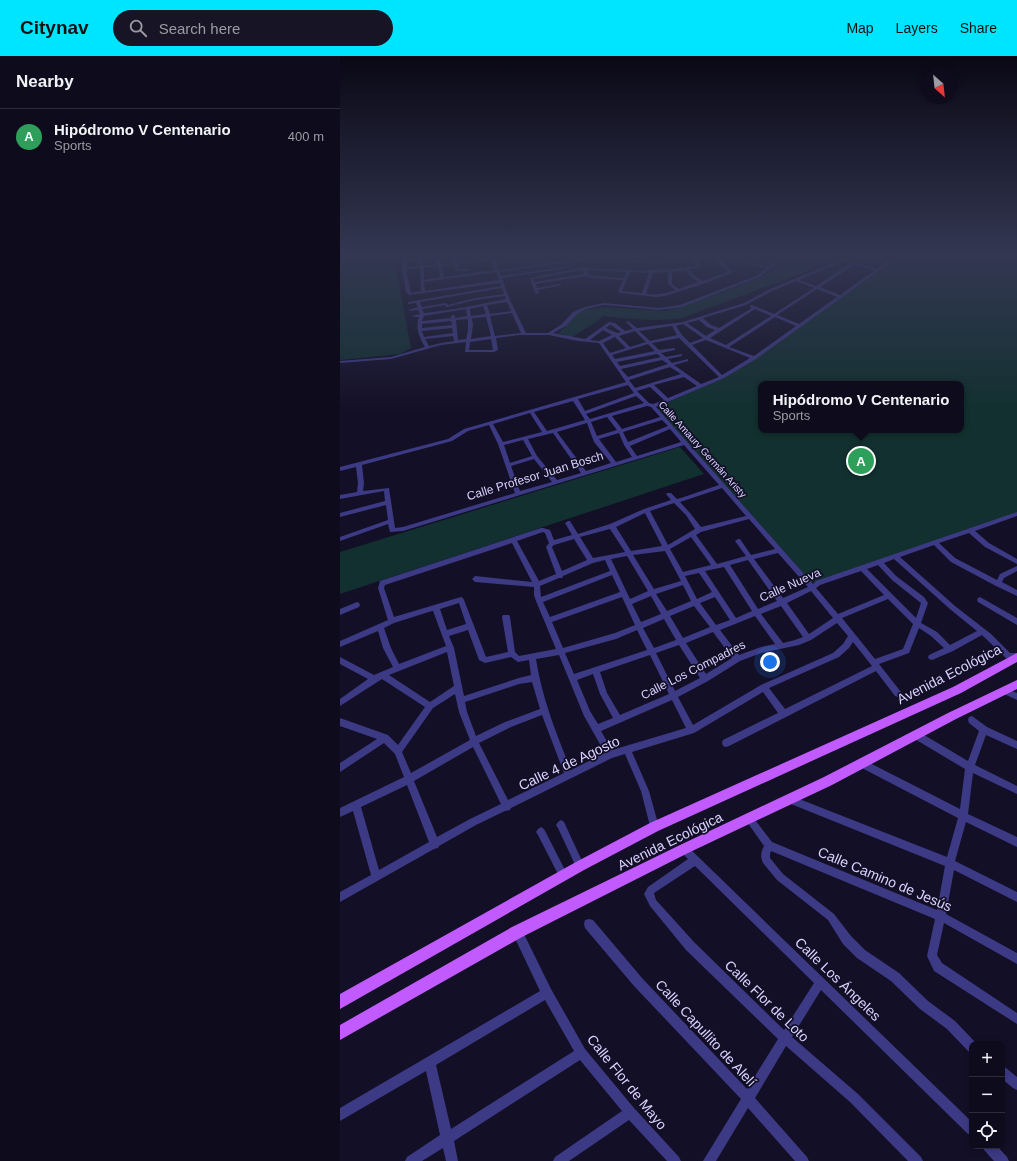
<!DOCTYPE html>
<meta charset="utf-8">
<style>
:root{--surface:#0e0b1c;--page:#171425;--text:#f1f3f6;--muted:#9b9ba3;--line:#2e2b3b;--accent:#00e5ff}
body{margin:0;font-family:Arial,sans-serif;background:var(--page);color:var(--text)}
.controls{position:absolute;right:12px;bottom:12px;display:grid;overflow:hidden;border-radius:8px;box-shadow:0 2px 6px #0003}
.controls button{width:36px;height:36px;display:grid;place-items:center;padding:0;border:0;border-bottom:1px solid var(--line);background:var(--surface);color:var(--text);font:20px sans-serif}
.compass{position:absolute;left:581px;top:12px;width:36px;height:36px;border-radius:50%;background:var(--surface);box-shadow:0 2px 6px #0003;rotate:153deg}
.you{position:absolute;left:430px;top:606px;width:14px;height:14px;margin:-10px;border:3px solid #fff;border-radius:50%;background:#1a73e8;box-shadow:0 0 0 6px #1a73e833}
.badge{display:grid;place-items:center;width:26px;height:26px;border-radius:50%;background:var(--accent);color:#fff;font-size:13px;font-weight:700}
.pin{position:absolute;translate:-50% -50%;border:2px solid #fff;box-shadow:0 1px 4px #0006}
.popup{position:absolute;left:418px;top:325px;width:206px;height:52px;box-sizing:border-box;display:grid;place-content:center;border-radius:8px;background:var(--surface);filter:drop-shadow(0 1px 3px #0005);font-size:13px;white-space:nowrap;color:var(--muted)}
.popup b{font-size:15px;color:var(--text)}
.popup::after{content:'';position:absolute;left:50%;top:100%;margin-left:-8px;border:8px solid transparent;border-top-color:var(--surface)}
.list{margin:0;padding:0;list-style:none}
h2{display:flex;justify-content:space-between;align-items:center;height:52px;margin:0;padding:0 16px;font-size:17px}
h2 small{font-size:13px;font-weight:400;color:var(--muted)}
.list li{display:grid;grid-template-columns:26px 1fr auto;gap:12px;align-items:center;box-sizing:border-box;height:56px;padding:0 16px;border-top:1px solid var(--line)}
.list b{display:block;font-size:15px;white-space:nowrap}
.list p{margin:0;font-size:13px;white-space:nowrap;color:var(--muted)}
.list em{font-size:13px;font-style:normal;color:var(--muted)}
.icon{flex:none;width:22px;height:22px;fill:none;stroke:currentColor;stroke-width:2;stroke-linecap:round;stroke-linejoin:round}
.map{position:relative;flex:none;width:677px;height:1105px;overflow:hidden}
header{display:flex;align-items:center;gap:24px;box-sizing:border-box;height:56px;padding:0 20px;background:var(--accent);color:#111}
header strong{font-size:19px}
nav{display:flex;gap:22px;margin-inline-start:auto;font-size:14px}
.search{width:280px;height:36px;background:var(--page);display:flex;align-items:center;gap:10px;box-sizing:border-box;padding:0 14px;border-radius:22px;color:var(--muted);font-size:15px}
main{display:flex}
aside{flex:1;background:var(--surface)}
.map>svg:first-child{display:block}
.green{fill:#12302f;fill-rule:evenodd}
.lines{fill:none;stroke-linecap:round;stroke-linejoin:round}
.minor{fill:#3d3a85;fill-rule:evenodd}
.major{fill:#c25bff;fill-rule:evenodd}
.labels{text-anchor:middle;stroke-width:3.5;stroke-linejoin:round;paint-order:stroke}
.far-street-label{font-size:10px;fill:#d9d4ff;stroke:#130f26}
.street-label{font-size:12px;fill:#d9d4ff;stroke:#130f26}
.near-street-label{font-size:14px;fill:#d9d4ff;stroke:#130f26}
</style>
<header>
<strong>Citynav</strong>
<div class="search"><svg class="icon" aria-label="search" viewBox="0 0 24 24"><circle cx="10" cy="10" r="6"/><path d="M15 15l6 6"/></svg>Search here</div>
<nav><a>Map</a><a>Layers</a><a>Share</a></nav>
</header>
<main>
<aside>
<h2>Nearby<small></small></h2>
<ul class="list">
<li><span class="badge" style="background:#2e9e5b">A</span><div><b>Hipódromo V Centenario</b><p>Sports</p></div><em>400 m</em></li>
</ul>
</aside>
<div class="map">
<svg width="677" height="1105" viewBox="0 0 677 1105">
<rect width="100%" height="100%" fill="#130f26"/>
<g class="green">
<path d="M0,201H54L71,292L60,298L0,304Z"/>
<path d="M453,201H490L484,206L463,217L342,262C315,266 290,263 263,260L256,266L232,281L218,277L226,271L227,266L238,255L264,251L324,255L338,252L405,228L426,219Z"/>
<path d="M558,201H677V457L472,527L318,354V351L385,320L415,302ZM421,328H621V374H421Z"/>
<path d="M340,391L364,418L0,538V496Z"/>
</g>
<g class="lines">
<g class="minor">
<path d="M64,201H68L67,204L79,201H94L83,204V210L97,208L96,201H100L101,208L114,206L113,201H117L118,206L151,202L150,201H154L156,206L188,201H198L156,208L159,214L238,203L240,204C266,201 292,205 318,205C334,205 349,201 365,201L356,203L360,209L357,212L349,213L352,218L362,225L388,216L373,201H377L393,216L363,228L325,240L316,241L280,237L278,235L283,224L251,222L246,220L196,228L197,232L220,228L222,229L198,234L199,237L197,238L195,237L190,222L240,212L242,211L244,212L287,214L289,213L291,214C313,215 333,213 355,210L356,209L352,203L319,207L257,204L238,206L236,205L159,216L161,220L231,210L233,211L162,222L164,225L163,226L170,244L186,277H208L222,268L233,256L245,251L264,247L319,252L340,249L418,219L426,212L407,208L396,201H401L409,206L428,211C436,205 441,201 451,201L439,206L420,221L342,251L319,254L264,249L246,253L237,258L226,270L213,277L245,283L269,266L275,267L285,275L293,273L286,266L288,265L297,272L343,266L404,247L430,233L503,203L537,213L553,201H558L416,303L384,322L316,351L473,528L476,525L677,456V460L635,475L649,487L677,503V508L645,491L629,477L599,487L615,502L657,524L660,518L677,510V515L664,522L662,526L677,534V540L656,530L611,506L594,489L560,501L615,550L651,578L670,597H677V603L666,602L642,579L613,595L592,604L589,603L588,601L589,599L604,592L591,580L579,572L569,597L539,608L561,636L562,638L561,640L558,641L555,640L536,615L389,690L386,691L383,690L382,687L383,684L438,657L423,636L354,677L292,696L309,735L319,771L317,774L314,776L311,774L301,735L285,698L272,702L171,752L170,754L165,755L136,769L99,790L98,792L94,793L0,846V836L31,819L13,755L0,761V752L64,721L55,698L44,687L0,716V707L37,683L0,670V662L48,679L58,689L85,651L42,623L0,650V643L28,623L0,608V601L34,619L53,611L43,592L38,575L0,591V585L48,564L38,532L40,525L201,472H203L210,474L214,484L232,479L225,467L228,465H230L238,478L270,468L304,453L331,444L326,438L327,437H331L337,443L341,442L379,429L344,389L63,475L50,476L48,468L0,485V481L48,464L46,449L0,461V457L45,445L44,435L0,443V439L17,436L18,427L16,411L0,415V411L108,383L124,373L286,326L259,287L238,285L209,279H179L156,282L158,294L154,296H125L126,286L101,289L51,303L0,307V305L51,301L85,291C79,280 75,272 79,261H74L72,260L80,258L78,254L70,255L68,254L78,251L76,247L68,248V246L161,230L160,227L69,239L66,236L62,213ZM79,204L80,210L66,212L67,206ZM151,204L155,214L104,221L102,210L114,208L116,215H127L129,214L128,213H119L118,208ZM503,205L511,207L476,230L459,224ZM514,209L535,214L500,239L480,231ZM98,210L100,221L84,224V212ZM80,212L81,235L71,237L66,214ZM242,214L244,218L195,226L193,223ZM246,214L286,216L284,222L252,220L248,218ZM346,214L350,220L358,226L339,233L332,228V216ZM156,216L159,224L85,235L84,226ZM290,216L309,217L302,237L282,235ZM328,216V228L335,234C325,238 317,239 306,238L313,217ZM456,225L474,232L434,258L412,249H410V251L412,252L379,272L371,269L363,262L406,249L432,235ZM162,232L164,238L135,242L108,249L106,247L82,251L80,246ZM477,233L497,241L459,268L437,259ZM165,240L166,243C138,249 112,254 84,257L82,253L105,249L106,251H107L135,244ZM167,246L171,255L150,258L147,249ZM143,250L146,258L131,260L130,253ZM126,253L127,260L115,262V259H113L111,260V262L82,265L84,260ZM415,253L431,260L386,289L370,282ZM172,257L181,277L155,280L150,260ZM146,261L151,280L131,283L133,269L132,262ZM435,261L456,270L414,300L389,291ZM128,263V274L126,283L118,284L116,264ZM359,264L367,271L375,274L366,280L347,267ZM111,265L112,269L82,272V268ZM343,268L363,282L350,287L342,279L336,270ZM270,269H271L281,276L277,277L266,272ZM332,270L337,279L310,285L299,275ZM112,272L113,277L84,281L82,275ZM263,274L272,279L259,285L250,284ZM295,275L306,286L290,291L279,280ZM113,280L114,285L101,287L89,290L85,283ZM275,281L286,292L270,297L263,287ZM339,282L379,321L361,328L334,309L348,305V303L332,307L328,303L342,300V298L326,301L321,297L335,294V292L319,294L312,287ZM151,283L153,294H129L130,286ZM366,284L410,302L382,319L352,289ZM308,288L315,295L275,303L272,299ZM317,298L321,301L280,310L277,306ZM322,304L328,308L288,321L281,313ZM330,311L341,318L295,332L289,324ZM344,321L357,330L328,342L314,329ZM288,329L294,337L245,355L238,343ZM310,331L324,344L313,348L309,347L297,335ZM296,340L304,347L250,363L246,358ZM233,345L245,364L207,375L194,356ZM307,350L311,351L320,361L282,373L272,360ZM190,357L202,376L163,386L153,368ZM267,361L277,374L257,380L251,366ZM322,364L328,370L288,386L283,376ZM247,367L254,386L271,407L246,415L217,376ZM149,369L158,388L175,437L63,471L55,472L49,432L23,435L24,427L22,409L112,385L128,375ZM330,373L341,386L297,400L290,390ZM213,377L241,417L217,424L197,400L188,383ZM279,377L284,389L292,401L276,406L259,383ZM183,384L192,400L170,407L164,389ZM194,403L212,426L180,435L171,410ZM382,432L406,460L361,471L350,457L340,446ZM334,447L346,459L355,473L328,489L310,455ZM305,457L322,490L291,495L276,471ZM409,463L435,493L411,499L400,483H398L395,485L406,500L377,508L356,479L361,476ZM270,473L285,496L253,502L240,481ZM203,476L205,477L209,487L206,491L216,518L199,525L177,485ZM351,481L371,509L343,516L330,493ZM234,483L247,504L222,515L212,491L214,489ZM172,487L192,526L135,520L132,523L135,526L194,531V539L196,545L216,593L179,600L175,596L170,561L169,559H163L162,561L168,596L146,601L124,544L123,542L121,541L54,561L44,532L45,529ZM325,495L341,525L314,533L293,499ZM438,497L468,531L443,542L414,503ZM287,500L308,535L290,543L271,503ZM554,503L611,554L637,575L610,589L597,576L581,567L588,547L584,541L556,520L544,507ZM265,504L270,515L201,541L200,530L219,522H222L223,520L253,507ZM408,504L437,545L418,553L390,509ZM538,509L552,524L581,547L576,562L527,513ZM384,511L412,555L396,562L365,515ZM521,515L544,539L498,558L476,532L480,529ZM359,517L372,536L357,543L345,520ZM272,519L280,536L210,561L203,546ZM343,529L351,545L327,555L316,538ZM471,535L493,562L469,578L447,547ZM311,540L321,558L301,566L292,548ZM282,541L295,569L275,577L223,592L212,566ZM375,541L390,564L376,569L360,547ZM548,543L573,568L563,593L535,603L502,562ZM119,547L126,568L107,574L100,553ZM354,550L370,571L343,582L330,560ZM441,550L463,581L455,584L443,587L421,558ZM92,555H93L106,590L59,608L51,592L44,572L54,567ZM415,560L435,588L421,591L399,599L380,574ZM324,563L336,584L314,592L303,572ZM497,567L508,580L503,588L493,597L421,629L353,669L338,641L368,625L400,605L421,597L459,589L471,584ZM128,574L139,604L145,607L171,601L178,606L189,604L191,619L179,622L124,640L114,592L109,580ZM297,574L307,594L234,618L225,597L276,583ZM373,576L392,602L366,618L346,587ZM513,586L532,610L445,653L429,632L499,601L509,592ZM339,589L360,622L335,635L316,597ZM107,596L114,630L90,646L49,619ZM219,599L244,660L265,697L231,714C216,677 202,642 196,603ZM310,599L329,638L280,659L267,637L260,616ZM253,618L260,638L273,662L258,668L250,655L237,624ZM192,626L200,653L165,666L136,680L127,656L125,646L179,628ZM115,638L119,656L130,684L71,717L62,696L93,652ZM332,644L346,672L272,694L261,675ZM202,659L224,717L168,744L139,687L171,671ZM133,691L161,748L130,763L97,781L74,725ZM67,729L89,786L39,814L21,751Z"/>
<path d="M640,541L677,562V569L638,546L637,544L638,542Z"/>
<path d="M17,546L19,547L20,549L19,551L0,559V553Z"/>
<path d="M665,632L677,637V644L662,637L661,635L662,633Z"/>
<path d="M632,660L647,671L677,685V693L646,679L635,709L677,730V738L633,717L628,758L677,781V791L626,766L615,805L677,836V846L614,814L606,858L677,897V908L604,867L597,899L602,907L677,957V968L594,915L587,900L595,863L431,795L430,798V802L443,818L494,858L511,880L525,894L559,917L588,945L615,965L636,987V988H632V997L628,995L607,973L580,953L551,925L517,902L503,888L488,864L437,824L423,807C420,800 421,796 424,790L405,763L406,760L409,759L412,760L432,786L597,854L605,810L446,746L445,743L446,740L449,739L607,801L618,762L518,710L517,707L518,704L521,703L524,704L620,753L625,713L573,682L572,679L573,676L576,675L579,676L628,705L639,675L629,667L628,664L629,661Z"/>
<path d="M221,764L224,766L243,807L245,810L243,813L240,815L237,813L218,772L216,769L218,766Z"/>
<path d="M201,771L204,773L226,816L228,819L226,822L223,824L220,822L198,779L196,776L198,773Z"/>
<path d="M344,788L347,790L632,1066V1080L628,1078L481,934L452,981L518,1038L581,1101L583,1105H568L510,1046L446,990L415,1042L467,1101L469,1105H455L408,1052L376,1105H363L401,1043L294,930L245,872L244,868L245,864L249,863L253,864L302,922L407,1033L438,983L346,894L310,850L304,838L308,831L348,803L341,796L339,793L341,790ZM355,810L474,927L444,974L354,886L316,844L314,837Z"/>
<path d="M177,871L181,872L211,933L245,993L294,1052L339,1101L341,1105H327L289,1064L229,1105H213L215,1101L282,1055L240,1004L114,1085L118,1105H106L103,1092L82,1105H65L67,1101L100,1079L86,1015L0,1065V1052L200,935L172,876L173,872ZM205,944L234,995L111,1073L96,1009Z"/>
<path d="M662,1010L666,1012L677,1021V1034L673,1032L662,1023Z"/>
<path d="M642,1090H657L667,1101L669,1105H654L644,1094Z"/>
</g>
<g class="major">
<path d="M677,597V606L621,637L318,775L244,814L0,953V938L236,806L310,767L613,631Z"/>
<path d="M677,624V633L616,663L492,729L348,797L182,881L0,984V969L172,871L340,789L484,721L608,657Z"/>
</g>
</g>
<linearGradient id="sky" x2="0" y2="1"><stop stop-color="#0a0815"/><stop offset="0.56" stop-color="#333752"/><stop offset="1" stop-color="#333752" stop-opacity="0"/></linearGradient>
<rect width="677" height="356" fill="url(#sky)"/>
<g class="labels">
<g class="far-street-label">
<text transform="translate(363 393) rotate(48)" y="4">Calle Amaury Germán Aristy</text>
</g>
<g class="street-label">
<text transform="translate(195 420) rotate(-17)" y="4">Calle Profesor Juan Bosch</text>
<text transform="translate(450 529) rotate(-24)" y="4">Calle Nueva</text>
<text transform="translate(353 614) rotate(-27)" y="4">Calle Los Compadres</text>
</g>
<g class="near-street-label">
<text transform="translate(609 618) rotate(-27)" y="5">Avenida Ecológica</text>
<text transform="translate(229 707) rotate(-25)" y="5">Calle 4 de Agosto</text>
<text transform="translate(330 785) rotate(-26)" y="5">Avenida Ecológica</text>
<text transform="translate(545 823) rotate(23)" y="5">Calle Camino de Jesús</text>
<text transform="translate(498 923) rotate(44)" y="5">Calle Los Ángeles</text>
<text transform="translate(427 945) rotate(44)" y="5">Calle Flor de Loto</text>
<text transform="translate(366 977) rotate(47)" y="5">Calle Capullito de Alelí</text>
<text transform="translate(287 1026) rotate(51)" y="5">Calle Flor de Mayo</text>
</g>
</g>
</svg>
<div class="controls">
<button>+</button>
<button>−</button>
<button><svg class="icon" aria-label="locate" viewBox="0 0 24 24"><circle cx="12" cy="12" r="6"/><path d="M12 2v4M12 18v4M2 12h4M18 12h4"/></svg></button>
</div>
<svg class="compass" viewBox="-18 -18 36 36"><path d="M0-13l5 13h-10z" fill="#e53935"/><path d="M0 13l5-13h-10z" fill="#9b9ba3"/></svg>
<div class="you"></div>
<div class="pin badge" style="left:521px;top:405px;background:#2e9e5b">A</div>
<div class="popup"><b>Hipódromo V Centenario</b>Sports</div>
</div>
</main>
